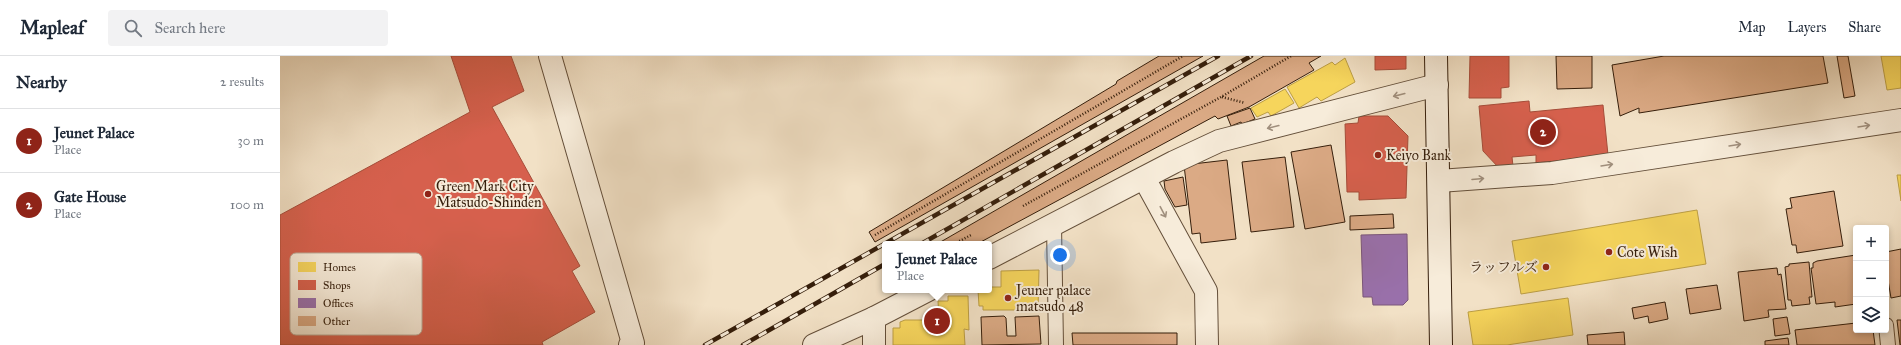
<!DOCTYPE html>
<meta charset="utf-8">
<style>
:root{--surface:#fff;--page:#f2f2f3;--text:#1f2937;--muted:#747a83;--line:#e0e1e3;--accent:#8f2418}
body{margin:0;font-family:"IM FELL Great Primer","Noto Serif JP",serif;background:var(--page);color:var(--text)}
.controls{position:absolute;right:12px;bottom:12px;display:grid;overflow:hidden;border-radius:4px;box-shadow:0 2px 6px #0003}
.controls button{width:36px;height:36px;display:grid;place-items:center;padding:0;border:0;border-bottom:1px solid var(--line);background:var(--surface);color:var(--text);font:20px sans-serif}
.you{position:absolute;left:780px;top:199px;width:14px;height:14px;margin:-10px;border:3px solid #fff;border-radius:50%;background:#1a73e8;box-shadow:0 0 0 6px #1a73e833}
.badge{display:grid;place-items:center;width:26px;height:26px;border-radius:50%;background:var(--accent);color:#fff;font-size:13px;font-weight:700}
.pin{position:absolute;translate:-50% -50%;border:2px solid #fff;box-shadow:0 1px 4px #0006}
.popup{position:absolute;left:602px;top:185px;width:110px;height:52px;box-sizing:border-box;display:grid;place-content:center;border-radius:4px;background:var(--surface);filter:drop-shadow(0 1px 3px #0005);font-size:13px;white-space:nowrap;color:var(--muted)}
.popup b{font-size:15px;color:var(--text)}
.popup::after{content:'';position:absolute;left:50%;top:100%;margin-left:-8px;border:8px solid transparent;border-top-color:var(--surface)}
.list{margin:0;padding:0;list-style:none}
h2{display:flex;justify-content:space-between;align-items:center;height:52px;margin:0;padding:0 16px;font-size:17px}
h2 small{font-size:13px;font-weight:400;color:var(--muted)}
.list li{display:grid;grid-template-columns:26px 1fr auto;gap:12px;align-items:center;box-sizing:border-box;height:64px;padding:0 16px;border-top:1px solid var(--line)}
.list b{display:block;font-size:15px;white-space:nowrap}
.list p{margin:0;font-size:13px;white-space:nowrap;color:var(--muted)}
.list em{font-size:13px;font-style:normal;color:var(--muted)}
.icon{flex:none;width:22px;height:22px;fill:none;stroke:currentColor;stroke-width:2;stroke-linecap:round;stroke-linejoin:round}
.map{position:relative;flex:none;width:1621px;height:289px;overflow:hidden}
header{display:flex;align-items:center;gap:24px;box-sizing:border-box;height:56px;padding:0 20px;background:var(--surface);border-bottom:1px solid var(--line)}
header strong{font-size:19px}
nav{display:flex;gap:22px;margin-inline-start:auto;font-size:14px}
.search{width:280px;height:36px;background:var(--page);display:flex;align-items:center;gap:10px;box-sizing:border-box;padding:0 14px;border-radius:4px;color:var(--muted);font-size:15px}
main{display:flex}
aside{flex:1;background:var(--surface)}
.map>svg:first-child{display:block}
.homes{fill:#f6d55c;stroke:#bc9e44}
.shops{fill:#d6604d;stroke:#a64c39}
.offices{fill:#9970ab;stroke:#7b577b}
.building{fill:#dbaa85;stroke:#351e0b}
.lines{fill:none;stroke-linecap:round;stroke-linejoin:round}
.lane-casing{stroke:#644f3a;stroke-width:16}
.street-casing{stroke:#644f3a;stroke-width:24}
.secondary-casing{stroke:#351e0b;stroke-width:24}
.path{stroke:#351e0b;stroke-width:2.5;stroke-dasharray:1 2;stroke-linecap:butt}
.lane{stroke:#f7ecda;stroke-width:14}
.street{stroke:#f7ecda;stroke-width:22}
.secondary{stroke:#f7ecda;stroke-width:22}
.rail-casing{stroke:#351e0b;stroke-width:4.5}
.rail{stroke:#f7ecda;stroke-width:3;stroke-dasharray:9;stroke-linecap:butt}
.oneway{stroke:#a08f7d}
.poi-dot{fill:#8f2418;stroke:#f7ecda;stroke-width:1.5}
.labels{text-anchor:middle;stroke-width:4;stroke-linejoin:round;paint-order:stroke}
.poi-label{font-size:14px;fill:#351e0b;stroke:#f7ecda;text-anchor:start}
.key{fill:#f7ecda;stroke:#bdae9c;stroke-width:1}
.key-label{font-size:11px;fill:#351e0b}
</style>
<header>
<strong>Mapleaf</strong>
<div class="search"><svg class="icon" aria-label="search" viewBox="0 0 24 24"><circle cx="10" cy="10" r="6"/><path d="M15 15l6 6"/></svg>Search here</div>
<nav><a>Map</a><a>Layers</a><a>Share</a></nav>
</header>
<main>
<aside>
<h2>Nearby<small>2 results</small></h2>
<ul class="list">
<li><span class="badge">1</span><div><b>Jeunet Palace</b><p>Place</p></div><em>30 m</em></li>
<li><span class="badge">2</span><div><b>Gate House</b><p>Place</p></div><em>100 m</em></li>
</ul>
</aside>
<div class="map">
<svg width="1621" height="289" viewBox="0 0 1621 289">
<rect width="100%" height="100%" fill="#f2e1c6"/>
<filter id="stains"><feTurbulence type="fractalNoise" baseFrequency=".005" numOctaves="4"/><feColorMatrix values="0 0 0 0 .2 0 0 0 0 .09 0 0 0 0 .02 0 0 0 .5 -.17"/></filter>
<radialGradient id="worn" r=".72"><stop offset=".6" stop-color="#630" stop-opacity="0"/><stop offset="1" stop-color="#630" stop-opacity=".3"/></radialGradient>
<g class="homes">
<path d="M1601,0H1621V32L1607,34Z"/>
<path d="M1065,2L1075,26L1041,45L1037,41L1019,52L1007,31L1052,6L1055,9Z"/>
<path d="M1005,33L1014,47L991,60L988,56L977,61L971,52Z"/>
<path d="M1617,119H1621V145Z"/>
<path d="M1417,154L1426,208L1241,238L1232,185Z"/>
<path d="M759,214L758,254H703V250H699L698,234H709V231H721V215Z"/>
<path d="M668,240H688L689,274L684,273L685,289H613V272H620V266L625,264H659L658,245H668Z"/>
<path d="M1288,242L1293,279L1227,289H1193L1188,256Z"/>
</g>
<g class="shops">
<path d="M171,0H231L244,35L212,51L300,210L292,215L315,256L262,286L263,289H0V159L190,56Z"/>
<path d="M1095,0H1126V13L1095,14Z"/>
<path d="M1190,0H1229V31L1221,32V42H1189Z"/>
<path d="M1249,45L1250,56L1323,49L1328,99L1256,107V99L1232,101L1233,110L1219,112L1203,95L1199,50Z"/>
<path d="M1079,60H1108L1128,80L1126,142L1079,144V136H1067L1065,68L1078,67Z"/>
</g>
<path class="offices" d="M1127,178L1128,244L1123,249H1093L1092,241H1083L1081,179Z"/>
<g class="building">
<path d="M879,0H923L595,186L589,176L836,28L837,25Z"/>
<path d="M984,0H1041L1029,7L1034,14L969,51L938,63L935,60L697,188H657Z"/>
<path d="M1276,0H1312V32L1277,33Z"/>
<path d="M1384,0H1543L1548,27L1359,57V52L1340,60L1332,9Z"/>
<path d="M1557,0H1568L1575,40L1564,42Z"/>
<path d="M970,52L975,63L962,68L961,66L951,70L947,60Z"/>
<path d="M1051,89L1065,166L1025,173L1011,96Z"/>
<path d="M1005,101L1014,171L971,176L962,106Z"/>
<path d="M947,104L956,183L921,187L920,177L912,178L904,109Z"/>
<path d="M903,121L907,149L895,151L885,133L884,125Z"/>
<path d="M1554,135L1563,190L1517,197L1516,189H1512L1506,153L1512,152L1510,142Z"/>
<path d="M1113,158L1114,172L1070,174V160Z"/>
<path d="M1621,193V240L1611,242L1606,212V196Z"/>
<path d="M1576,199V248L1555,251V246L1536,248L1531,212H1533V207L1537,205Z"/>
<path d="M1529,206L1532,241H1529L1530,248L1512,250L1511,244H1508L1505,211L1509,210V208Z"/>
<path d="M1497,212L1498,219L1501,218L1506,253L1488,254L1489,261L1464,265L1458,216Z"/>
<path d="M1437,229L1441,253L1410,258L1406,233Z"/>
<path d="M1385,246L1388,263L1369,267L1368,260L1354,263L1352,252Z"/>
<path d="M724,260L726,262L727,280H736L735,261L759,260L761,288L702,289L701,261Z"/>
<path d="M1507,261L1510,278L1495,280L1493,263Z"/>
<path d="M1617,264H1621V289H1620Z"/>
<path d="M1576,267V274H1593L1595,289H1517L1515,274Z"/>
<path d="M1344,276L1345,289H1308L1307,279Z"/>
<path d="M792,277H897V289H793Z"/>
<path d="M1508,282L1509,289H1485V285Z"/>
</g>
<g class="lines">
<g class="lane-casing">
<g id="lane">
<path d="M774,169L776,289"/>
<path d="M1606,269L1608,289"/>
</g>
</g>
<g class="street-casing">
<g id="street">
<path d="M270,0L353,287L350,289"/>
<path d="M864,122L926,235L927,289"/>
<path d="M1159,125L1272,117L1621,64"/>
<path d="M709,202L894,106L939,85L1157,29"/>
<path d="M594,262V289"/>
<path d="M534,289L594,262L648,234"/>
</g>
</g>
<g class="secondary-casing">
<path id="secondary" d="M1156,0L1161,289"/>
</g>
<g class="path">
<path d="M942,41L965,47"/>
<path d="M743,150L941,41L1011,0"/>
<path d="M595,179L903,0"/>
<path d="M674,188L691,179"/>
</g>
<use href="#lane" class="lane"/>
<use href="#street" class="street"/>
<use href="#secondary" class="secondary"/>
<g class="rail-casing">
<g id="rail">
<path d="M641,188L971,0"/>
<path d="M425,289L938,0"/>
<path d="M463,289L605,208"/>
</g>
</g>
<use href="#rail" class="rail"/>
</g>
<defs><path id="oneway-shaft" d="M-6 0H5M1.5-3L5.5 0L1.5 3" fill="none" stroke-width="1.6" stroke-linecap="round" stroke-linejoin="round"/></defs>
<g class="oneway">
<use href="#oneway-shaft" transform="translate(1119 39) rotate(166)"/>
<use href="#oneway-shaft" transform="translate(1584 70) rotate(-9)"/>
<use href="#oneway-shaft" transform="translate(993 71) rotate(166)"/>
<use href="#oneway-shaft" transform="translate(1455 89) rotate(-9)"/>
<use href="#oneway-shaft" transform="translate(1327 109) rotate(-9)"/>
<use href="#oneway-shaft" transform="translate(1198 123) rotate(-5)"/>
<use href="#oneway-shaft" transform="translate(883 156) rotate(62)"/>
</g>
<g class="poi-dot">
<circle cx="1098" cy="99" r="4"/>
<circle cx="148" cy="138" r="4"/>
<circle cx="1329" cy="196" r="4"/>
<circle cx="1266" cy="211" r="4"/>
<circle cx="728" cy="242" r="4"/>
</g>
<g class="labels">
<g class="poi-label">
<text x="1106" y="104">Keiyo Bank</text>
<text x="156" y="135">Green Mark City<tspan x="156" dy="16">Matsudo-Shinden</tspan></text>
<text x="1337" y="201">Cote Wish</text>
<text x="1258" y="216" text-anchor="end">ラッフルズ</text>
<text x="736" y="239">Jeuner palace<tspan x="736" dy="16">matsudo 48</tspan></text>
</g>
</g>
<rect x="10" y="197" width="132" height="82" rx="6" class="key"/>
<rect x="18" y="206" width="18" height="10" fill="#f6d55c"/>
<rect x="18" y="224" width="18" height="10" fill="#d6604d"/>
<rect x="18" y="242" width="18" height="10" fill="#9970ab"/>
<rect x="18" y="260" width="18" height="10" fill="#dbaa85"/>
<g class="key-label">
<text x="43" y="215">Homes</text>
<text x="43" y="233">Shops</text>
<text x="43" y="251">Offices</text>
<text x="43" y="269">Other</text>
</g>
<rect width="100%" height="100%" filter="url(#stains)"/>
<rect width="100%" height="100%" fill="url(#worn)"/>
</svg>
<div class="controls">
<button>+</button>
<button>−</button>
<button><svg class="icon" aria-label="layers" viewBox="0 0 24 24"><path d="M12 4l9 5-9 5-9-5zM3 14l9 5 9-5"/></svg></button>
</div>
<div class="you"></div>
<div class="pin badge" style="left:657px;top:265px">1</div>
<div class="popup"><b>Jeunet Palace</b>Place</div>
<div class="pin badge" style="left:1263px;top:76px">2</div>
</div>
</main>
